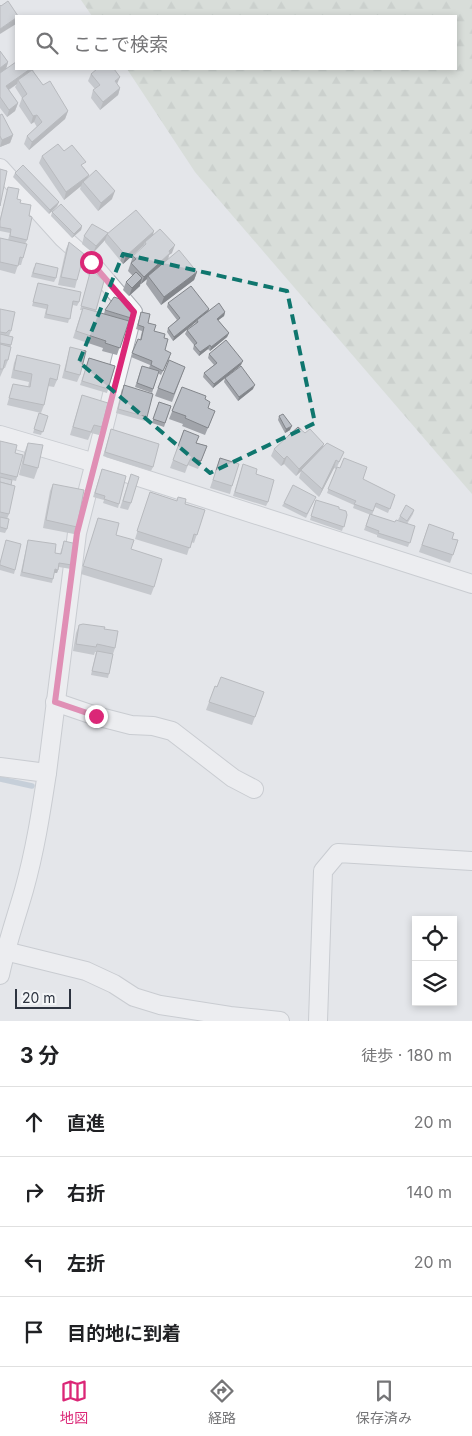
<!DOCTYPE html>
<html lang="ja">
<meta charset="utf-8">
<style>
:root{--surface:#fff;--page:#f2f2f2;--text:#202124;--muted:#757577;--line:#e0e0e0;--accent:#db2777}
body{margin:0;font-family:Inter,"Noto Sans JP",sans-serif;background:var(--page);color:var(--text)}
.controls{position:absolute;right:15px;bottom:15px;display:grid;overflow:hidden;border-radius:0px;box-shadow:0 2px 8px #0003}
.controls button{width:45px;height:45px;display:grid;place-items:center;padding:0;border:0;border-bottom:1px solid var(--line);background:var(--surface);color:var(--text);font:25px sans-serif}
.scale{position:absolute;left:15px;bottom:12px;width:56px;box-sizing:border-box;padding-left:5px;border:2px solid #2d3440;border-top:0;font-size:14px;line-height:18px;white-space:nowrap;color:#2d3440;-webkit-text-stroke:4px #f3f5f7;paint-order:stroke}
.stop{position:absolute;width:15px;height:15px;margin:-11px;border:4px solid #db2777;border-radius:50%;background:#fff}
.stop.end{background:#db2777;border-color:#fff;box-shadow:0 1px 5px #0008}
.list{margin:0;padding:0;list-style:none}
h2{display:flex;justify-content:space-between;align-items:center;height:65px;margin:0;padding:0 20px;font-size:21px}
h2 small{font-size:16px;font-weight:400;color:var(--muted)}
.list li{display:grid;grid-template-columns:32px 1fr auto;gap:15px;align-items:center;box-sizing:border-box;height:70px;padding:0 20px;border-top:1px solid var(--line)}
.list b{display:block;font-size:19px;white-space:nowrap}
.list em{font-size:16px;font-style:normal;color:var(--muted)}
.icon{flex:none;width:28px;height:28px;fill:none;stroke:currentColor;stroke-width:2;stroke-linecap:round;stroke-linejoin:round}
.map{position:relative;flex:none;width:472px;height:1021px;overflow:hidden}
.search{position:absolute;background:var(--surface);box-shadow:0 2px 8px #0003;left:15px;right:15px;top:15px;height:55px;display:flex;align-items:center;gap:12px;box-sizing:border-box;padding:0 18px;border-radius:0px;color:var(--muted);font-size:19px}
.sheet{height:345px;background:var(--surface)}
nav{display:flex;justify-content:space-around;align-items:center;box-sizing:border-box;height:70px;border-top:1px solid var(--line);background:var(--surface);font-size:14px;color:var(--muted)}
nav a{display:grid;justify-items:center;gap:2px}
nav .on{color:var(--accent)}
.map>svg:first-child{display:block}
.forest{fill:url(#forest-firs)}
.lines{fill:none;stroke-linecap:round;stroke-linejoin:round}
.stream{stroke:#a3b4c5;stroke-width:5.5}
.minor-casing{stroke:#a9adb4;stroke-width:20}
.minor{stroke:#f6f7f9;stroke-width:18}
.wall{fill:#a1a4aa}
.shaded-wall{fill:#83868b}
.building{fill:#bbbfc6;stroke:#83868b}
.route{stroke:#db2777;stroke-width:6}
.marked{fill:none;stroke:#0f766e;stroke-width:4;stroke-dasharray:10 6;stroke-linejoin:round}
</style>
<div class="map">
<svg width="472" height="1021" viewBox="0 0 472 1021">
<defs>
<pattern id="forest-firs" width="22" height="20" patternUnits="userSpaceOnUse" patternTransform="scale(1.25)"><rect width="22" height="20" fill="#c9d3c6"/><path d="M5 1l3.5 6h-7zM16 11l3.5 6h-7z" fill="#adb6ab"/></pattern>
</defs>
<rect width="100%" height="100%" fill="#e4e6ea"/>
<path class="forest" d="M81,0H472V494L195,172L127,69H456V16H92Z"/>
<g class="lines">
<path class="stream" d="M0,779L32,786"/>
<g class="minor-casing">
<g id="minor">
<path d="M0,168L63,238L91,263L133,312L77,533L47,773"/>
<path d="M0,435L95,463L472,584"/>
<path d="M55,702L96,716L131,725L153,726L172,731L233,778L254,789"/>
<path d="M0,767L47,773C41,812 35,851 24,890C16,918 6,946 0,975"/>
<path d="M5,951L86,971L114,984L134,997L160,1005L230,1016L280,1021"/>
<path d="M318,1021L323,871L338,853L472,861"/>
</g>
</g>
<use href="#minor" class="minor"/>
</g>
<g class="wall">
<path d="M0,51L8,62L6,69L33,71L43,85L68,111L65,119L29,150L24,144L27,136L37,127L34,122L31,124L19,106L22,98L15,87L17,84L9,90L18,103L15,111L7,117L0,108Z"/>
<path d="M91,74L117,84L120,88L118,95L100,110L91,98L93,90L95,89L88,81Z"/>
<path d="M0,115L13,135L10,143L0,147Z"/>
<path d="M64,151L84,168L89,175L88,177L112,199L98,211L80,189L81,186L64,200L39,163L42,156Z"/>
<path d="M15,173L59,202L57,206L49,214L13,177Z"/>
<path d="M8,187L29,216L27,240L25,244L23,258L21,265H18L15,274L0,270V238L8,240L10,233L0,231V219Z"/>
<path d="M52,212L82,226L81,230L72,238L51,216Z"/>
<path d="M108,233V234L153,235L172,253L169,255L168,259L197,272L194,280L161,305L146,284L147,279L141,284H140V286L129,296L123,290L126,282L133,276L128,271L133,256L143,248V246L123,264L105,242V240L93,253L82,244L84,236Z"/>
<path d="M69,242L77,280L75,288L58,285L66,249Z"/>
<path d="M34,267L56,278L54,282L31,277Z"/>
<path d="M91,269L104,281L96,311L104,314L105,310L131,318L129,326L127,325L117,355L102,351L103,348L73,338L82,310H80Z"/>
<path d="M38,283L79,302L77,306L73,305L68,323L44,318L46,309L32,306Z"/>
<path d="M168,303L208,312H225L224,316L218,320L229,333L227,337L210,351L208,349L199,356L193,349L194,345L185,334L187,330L196,323V322L173,341L167,332L168,328L177,320L167,307Z"/>
<path d="M0,309L11,331L9,336L11,345L8,360L5,368H4L0,377Z"/>
<path d="M141,312L148,323L154,331L164,338L165,350L170,357L161,375L158,373L152,393L135,387L142,366L149,368L150,365L131,357L140,340L142,331L136,329Z"/>
<path d="M70,347L80,375L77,382L62,378L68,355Z"/>
<path d="M209,354L241,365L213,388L203,377L204,373L214,365L208,358Z"/>
<path d="M17,355L57,380L54,387L48,386L44,405L41,413L7,405L13,384L28,387L29,382L11,378L14,363Z"/>
<path d="M89,358L115,366L107,393L80,385Z"/>
<path d="M185,367L172,402L155,396L158,388Z"/>
<path d="M225,378L253,389L238,401L224,382Z"/>
<path d="M182,387L205,399L208,408L215,411L205,435L182,426L183,424L169,419Z"/>
<path d="M122,389L147,417L145,421L116,413Z"/>
<path d="M82,395L102,427L99,435L91,433L88,440L70,435Z"/>
<path d="M159,402L171,406L164,427L152,423Z"/>
<path d="M39,413L48,416L41,435L33,433Z"/>
<path d="M279,416L290,430L285,433L278,420Z"/>
<path d="M184,430L197,443L207,446L198,469L188,465L185,473L170,468Z"/>
<path d="M110,433L153,467L151,471L103,456Z"/>
<path d="M0,441L15,453L17,477L16,481L12,480L11,485L9,514L7,519V529L5,533L0,532Z"/>
<path d="M28,443L38,468L34,479L19,475L24,453Z"/>
<path d="M322,448L344,452L337,467L395,495L388,513L375,507L372,515L395,522L400,521L398,520L400,516L414,510L413,514L407,524L415,526L408,547L377,537V535L364,530L370,514L371,515L353,508L354,505L327,493L336,469L334,468L319,497L299,478L301,471L296,476L284,464L281,466L271,456L274,449Z"/>
<path d="M220,458L232,486L230,494L210,488Z"/>
<path d="M243,464L256,474L268,502L266,506L233,496Z"/>
<path d="M102,469L119,504L118,508L103,503L104,500L93,497Z"/>
<path d="M131,474V503L128,510L120,508Z"/>
<path d="M53,484L77,527L74,534L43,528L50,491Z"/>
<path d="M150,492L205,510L194,543L191,542L187,555L135,539Z"/>
<path d="M316,500L347,515L342,531L310,520Z"/>
<path d="M314,501L306,518L282,506L284,503Z"/>
<path d="M98,518L131,549L154,587L151,595L81,574Z"/>
<path d="M429,524L452,539L458,540L450,563L419,552Z"/>
<path d="M28,540L55,553L60,554L64,541L72,565L71,569L59,567L57,573H54L52,583L20,576Z"/>
<path d="M0,562L15,570L14,574L0,570Z"/>
<path d="M79,625L104,629L115,648L113,654L108,678L91,675L96,652H95L94,655L73,651L76,633Z"/>
<path d="M215,686L264,692L252,725L206,710Z"/>
</g>
<g class="shaded-wall">
<path d="M16,18V24L0,34V29Z"/>
<path d="M8,62L6,69L0,74V68Z"/>
<path d="M30,69H34L32,73L18,80L17,84L3,93L6,86Z"/>
<path d="M120,77L117,84L115,81Z"/>
<path d="M120,88L118,95L100,110L103,102Z"/>
<path d="M18,103L15,111L7,117L9,110Z"/>
<path d="M68,111L65,119L29,150L32,142Z"/>
<path d="M37,115L34,122L31,124L33,116Z"/>
<path d="M13,135L10,143L0,147L2,140Z"/>
<path d="M89,175L86,182H83L81,186L64,200L66,192Z"/>
<path d="M115,191L112,199L98,211L101,203Z"/>
<path d="M59,202L57,206L49,214L50,210Z"/>
<path d="M82,226L81,230L72,238L74,234Z"/>
<path d="M154,231L152,239L145,242L143,246L123,264L126,256Z"/>
<path d="M108,233L105,240L93,253L96,246Z"/>
<path d="M175,245L172,253L169,255L168,260L148,276L147,279L141,284L144,277Z"/>
<path d="M197,272L194,280L161,305L164,297Z"/>
<path d="M142,278L140,286L129,296L132,288Z"/>
<path d="M209,309L208,313L197,320L196,322L173,341L174,337Z"/>
<path d="M225,312L224,316L216,322L217,319Z"/>
<path d="M229,333L227,337L210,351L211,347Z"/>
<path d="M210,345L208,349L199,356L200,352Z"/>
<path d="M243,361L241,365L213,388L214,384Z"/>
<path d="M255,385L253,389L238,401L239,397Z"/>
<path d="M292,426L290,430L285,433L286,429Z"/>
<path d="M324,444L321,452L296,476L299,469Z"/>
<path d="M287,456L284,464L281,466L284,459Z"/>
<path d="M336,460L334,468L319,497L322,489Z"/>
<path d="M55,569L58,570L57,573H54Z"/>
</g>
<g class="building">
<path d="M8,1L18,16H16V18L0,29V5L1,6Z"/>
<path d="M0,51L8,62L0,68Z"/>
<path d="M16,62V69H30L6,86L18,103L9,110L0,97V73Z"/>
<path d="M97,69H114L120,77L115,81L120,88L103,102L93,90L100,85L91,74Z"/>
<path d="M32,70L43,85L50,81L68,111L32,142L27,136L42,122L37,115L33,116L22,98L27,94L18,80Z"/>
<path d="M2,114L13,135L2,140L0,136V115Z"/>
<path d="M58,144L64,151L72,145L86,162L81,165L89,175L66,192L42,156Z"/>
<path d="M23,165L59,202L50,210L15,173Z"/>
<path d="M0,169L7,171L0,206Z"/>
<path d="M96,170L115,191L101,203L83,182Z"/>
<path d="M8,187L19,189L17,199L21,200L20,203L31,205L29,216L32,217L27,240L10,236L11,229L0,227V221Z"/>
<path d="M61,204L82,226L74,234L52,212Z"/>
<path d="M136,210L154,231L126,256L107,234Z"/>
<path d="M92,224L108,233L96,246L84,236Z"/>
<path d="M160,229L175,245L169,251L170,253L144,277L131,263L136,259L133,256L146,244L145,242Z"/>
<path d="M0,238L27,244L23,258L20,257L18,266L0,262Z"/>
<path d="M69,242L84,254L77,280L61,277Z"/>
<path d="M179,250L197,272L164,297L148,276Z"/>
<path d="M36,263L58,268L56,278L33,273Z"/>
<path d="M91,269L104,281L96,310L81,306Z"/>
<path d="M136,272L142,278L132,288L126,282Z"/>
<path d="M38,283L81,292L79,302L73,301L70,319L46,314L48,305L33,302Z"/>
<path d="M191,286L209,309L174,337L168,328L180,318L168,303Z"/>
<path d="M114,297L129,302L132,306L131,318L105,310Z"/>
<path d="M219,303L225,312L217,319L229,333L211,347L210,345L200,352L194,345L197,343L187,330L198,322L197,320Z"/>
<path d="M83,308L129,321L120,348L105,343L106,341L76,331Z"/>
<path d="M0,309L15,312L11,331L9,330L6,333L0,332Z"/>
<path d="M141,312L150,314L148,323L156,325L154,331L165,334L164,338L168,339L165,350L171,353L163,371L151,365L152,361L132,353L138,339L141,340L144,327L138,325Z"/>
<path d="M0,334L13,337L11,345L0,343Z"/>
<path d="M226,340L243,361L214,384L204,373L217,363L209,354Z"/>
<path d="M0,344L11,347L8,360H5L3,369H0Z"/>
<path d="M70,347L86,351L80,375L65,371Z"/>
<path d="M17,355L60,365L57,380L50,378L44,405L9,398L13,384L30,387L32,374L14,370Z"/>
<path d="M89,358L115,366L108,389L82,381Z"/>
<path d="M169,360L185,367L174,394L158,388Z"/>
<path d="M142,366L159,371L153,389L137,383Z"/>
<path d="M241,366L255,385L239,397L225,378Z"/>
<path d="M124,385L153,394L147,417L118,409Z"/>
<path d="M182,387L206,396L205,399L210,402L208,408L215,411L208,428L185,418L186,416L172,411Z"/>
<path d="M82,395L108,403L102,427L94,425L91,432L73,427Z"/>
<path d="M159,402L171,406L165,423L153,419Z"/>
<path d="M39,413L48,416L43,432L34,429Z"/>
<path d="M283,414L292,426L286,429L279,416Z"/>
<path d="M298,427L305,433L310,429L324,444L299,469L287,456L284,459L274,449Z"/>
<path d="M111,429L159,444L153,467L105,452Z"/>
<path d="M184,430L199,436L196,443L207,446L201,461L191,458L187,466L173,460Z"/>
<path d="M0,441L17,445L15,453L23,455L17,477L0,473Z"/>
<path d="M28,443L43,445L38,468L23,464Z"/>
<path d="M327,443L344,452L339,462L336,460L322,489L301,470Z"/>
<path d="M220,458L239,464L232,486L213,480Z"/>
<path d="M344,458L367,467L363,479L395,495L390,509L376,503L373,511L354,504L356,501L328,489L337,467L340,468Z"/>
<path d="M243,464L257,469L256,474L274,480L268,502L235,492Z"/>
<path d="M102,469L126,476L119,504L104,499L105,496L95,493Z"/>
<path d="M131,474L139,477L131,503L123,501Z"/>
<path d="M0,477L12,480L11,485L0,482Z"/>
<path d="M0,482L15,486L9,514L0,512Z"/>
<path d="M53,484L84,490L77,527L46,520Z"/>
<path d="M293,485L316,497L307,514L284,503Z"/>
<path d="M150,492L177,501L178,497L186,499L185,504L205,510L197,535L194,534L190,548L137,531Z"/>
<path d="M316,500L339,507V509L346,511L347,515L344,527L311,516Z"/>
<path d="M406,505L414,510L407,521L400,516Z"/>
<path d="M370,514L395,522L396,520L415,526L410,543L378,533L379,531L366,526Z"/>
<path d="M0,517L9,519L7,529L0,527Z"/>
<path d="M98,518L119,523L116,535L134,540L131,549L162,559L154,587L83,566Z"/>
<path d="M429,524L454,533L452,539L458,540L453,555L422,545Z"/>
<path d="M6,540L21,544L15,570L0,565V563Z"/>
<path d="M28,540L56,544L55,553L61,554L64,541L77,544L72,565L59,563L58,570L55,569L53,579L22,572Z"/>
<path d="M83,624L105,627L104,629L118,631L115,648L97,644L96,647L76,644L79,625Z"/>
<path d="M97,651L113,654L109,674L92,671Z"/>
<path d="M221,677L264,692L255,717L209,702L215,686L217,687Z"/>
</g>
<g class="lines">
<path class="route" d="M91,262L134,312L77,533L55,702L96,716"/>
</g>
<path d="M0 0H472V1021H0ZM123,254L287,291L315,423L210,473L79,362Z" fill="#e4e6ea" fill-opacity=".55" fill-rule="evenodd"/>
<path class="marked" d="M123,254L287,291L315,423L210,473L79,362Z"/>
</svg>
<div class="controls">
<button><svg class="icon" aria-label="locate" viewBox="0 0 24 24"><circle cx="12" cy="12" r="6"/><path d="M12 2v4M12 18v4M2 12h4M18 12h4"/></svg></button>
<button><svg class="icon" aria-label="layers" viewBox="0 0 24 24"><path d="M12 4l9 5-9 5-9-5zM3 14l9 5 9-5"/></svg></button>
</div>
<div class="scale">20 m</div>
<div class="stop" style="left:91px;top:262px"></div>
<div class="stop end" style="left:96px;top:716px"></div>
<div class="search"><svg class="icon" aria-label="search" viewBox="0 0 24 24"><circle cx="10" cy="10" r="6"/><path d="M15 15l6 6"/></svg>ここで検索</div>
</div>
<section class="sheet">
<h2>3 分<small>徒歩 · 180 m</small></h2>
<ul class="list">
<li><svg class="icon" aria-label="ahead" viewBox="0 0 24 24"><path d="M12 20V5M6 11l6-6 6 6"/></svg><div><b>直進</b></div><em>20 m</em></li>
<li><svg class="icon" aria-label="right" viewBox="0 0 24 24"><path d="M7 20v-9h11M14 6l5 5-5 5"/></svg><div><b>右折</b></div><em>140 m</em></li>
<li><svg class="icon" aria-label="left" viewBox="0 0 24 24"><path d="M17 20v-9H6M10 6l-5 5 5 5"/></svg><div><b>左折</b></div><em>20 m</em></li>
<li><svg class="icon" aria-label="arrive" viewBox="0 0 24 24"><path d="M6 21V4h12l-3 4 3 4H6"/></svg><div><b>目的地に到着</b></div></li>
</ul>
</section>
<nav>
<a class="on"><svg class="icon" aria-label="map" viewBox="0 0 24 24"><path d="M3 6l6-2 6 2 6-2v14l-6 2-6-2-6 2zM9 4v14M15 6v14"/></svg>地図</a>
<a><svg class="icon" aria-label="directions" viewBox="0 0 24 24"><path d="M12 3l9 9-9 9-9-9zM9 14v-3h6M13 9l2 2-2 2"/></svg>経路</a>
<a><svg class="icon" aria-label="saved" viewBox="0 0 24 24"><path d="M7 4h10v16l-5-4-5 4z"/></svg>保存済み</a>
</nav>
